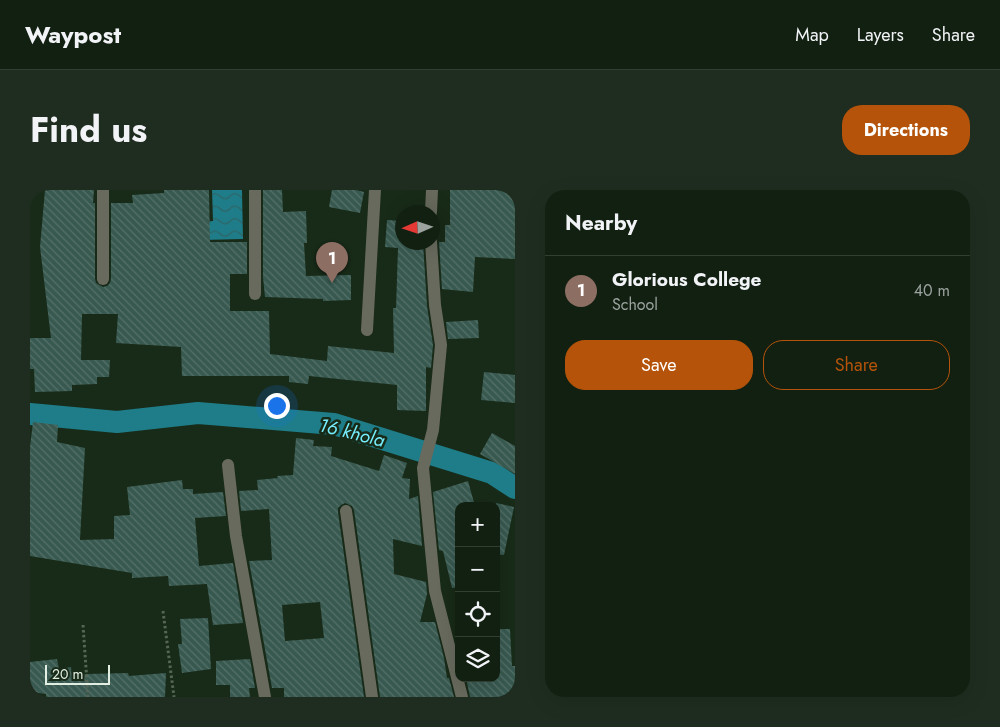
<!DOCTYPE html>
<meta charset="utf-8">
<style>
:root{--surface:#122012;--page:#1f2d20;--text:#f1f3f6;--muted:#9ca39f;--line:#313e32;--accent:#b45309}
body{margin:0;font-family:Jost,sans-serif;background:var(--page);color:var(--text)}
.controls{position:absolute;right:15px;bottom:15px;display:grid;overflow:hidden;border-radius:10px;box-shadow:0 5px 20px #0002}
.controls button{width:45px;height:45px;display:grid;place-items:center;padding:0;border:0;border-bottom:1px solid var(--line);background:var(--surface);color:var(--text);font:25px sans-serif}
.compass{position:absolute;left:365px;top:15px;width:45px;height:45px;border-radius:50%;background:var(--surface);box-shadow:0 5px 20px #0002;rotate:267deg}
.scale{position:absolute;left:15px;bottom:12px;width:65px;box-sizing:border-box;padding-left:5px;border:2px solid #e3eee2;border-top:0;font-size:14px;line-height:18px;white-space:nowrap;color:#e3eee2;-webkit-text-stroke:4px #182a18;paint-order:stroke}
.you{position:absolute;left:246px;top:215px;width:18px;height:18px;margin:-12px;border:4px solid #fff;border-radius:50%;background:#1a73e8;box-shadow:0 0 0 8px #1a73e833}
.badge{display:grid;place-items:center;width:32px;height:32px;border-radius:50%;background:var(--accent);color:#fff;font-size:16px;font-weight:700}
.pin{position:absolute;translate:-50% -41px;filter:drop-shadow(0 1px 2px #0008)}
.pin::after{content:'';position:absolute;top:26px;width:18px;height:15px;background:inherit;clip-path:polygon(0 0,100% 0,50% 100%)}
.list{margin:0;padding:0;list-style:none}
h2{display:flex;justify-content:space-between;align-items:center;height:65px;margin:0;padding:0 20px;font-size:21px}
h2 small{font-size:16px;font-weight:400;color:var(--muted)}
.list li{display:grid;grid-template-columns:32px 1fr auto;gap:15px;align-items:center;box-sizing:border-box;height:70px;padding:0 20px;border-top:1px solid var(--line)}
.list b{display:block;font-size:19px;white-space:nowrap}
.list p{margin:0;font-size:16px;white-space:nowrap;color:var(--muted)}
.list em{font-size:16px;font-style:normal;color:var(--muted)}
.actions{display:flex;gap:10px;padding:15px 20px}
.actions a{flex:1;padding:11px 0;border:1px solid var(--accent);border-radius:20px;text-align:center;font-size:18px;color:var(--accent)}
.actions .main{background:var(--accent);color:#fff}
.icon{flex:none;width:28px;height:28px;fill:none;stroke:currentColor;stroke-width:2;stroke-linecap:round;stroke-linejoin:round}
.map{position:relative;flex:none;width:485px;height:507px;overflow:hidden;border-radius:20px}
header{display:flex;align-items:center;gap:30px;box-sizing:border-box;height:70px;padding:0 25px;background:var(--surface);border-bottom:1px solid var(--line)}
header strong{font-size:24px}
nav{display:flex;gap:28px;margin-inline-start:auto;font-size:18px}
.intro{display:flex;align-items:center;justify-content:space-between;box-sizing:border-box;height:120px;padding:0 30px}
h1{margin:0;font-size:35px}
.button{padding:12px 22px;border-radius:20px;background:var(--accent);color:#fff;font-size:18px;font-weight:700}
main{display:flex;gap:30px;padding:0 30px}
aside{flex:1;background:var(--surface);border-radius:20px;box-shadow:0 5px 20px #0002}
.map>svg:first-child{display:block}
.water{fill:url(#water-waves)}
.lines{fill:none;stroke-linecap:round;stroke-linejoin:round}
.canal{stroke:#1e7d88;stroke-width:22}
.building{fill:url(#building-back-hatch);fill-rule:evenodd}
.path{stroke:#566656;stroke-width:3;stroke-dasharray:2.5 2.5;stroke-linecap:butt}
.minor{stroke:#696a5e;stroke-width:12}
.labels{text-anchor:middle;stroke-width:5;stroke-linejoin:round;paint-order:stroke}
.water-label{font-size:19px;font-style:italic;fill:#76edfd;stroke:#182a18}
</style>
<header>
<strong>Waypost</strong>
<nav><a>Map</a><a>Layers</a><a>Share</a></nav>
</header>
<div class="intro"><h1>Find us</h1><a class="button">Directions</a></div>
<main>
<div class="map">
<svg width="485" height="507" viewBox="0 0 485 507">
<defs>
<pattern id="water-waves" width="16" height="10" patternUnits="userSpaceOnUse" patternTransform="scale(1.25)"><rect width="16" height="10" fill="#1e7d88"/><path d="M0 5q4-4 8 0t8 0" fill="none" stroke="#2f6569"/></pattern>
<pattern id="building-back-hatch" width="6" height="6" patternUnits="userSpaceOnUse" patternTransform="scale(1.25)"><rect width="6" height="6" fill="#385950"/><path d="M-1 5l2 2M0 0l6 6M5-1l2 2" fill="none" stroke="#557169"/></pattern>
</defs>
<rect width="100%" height="100%" fill="#182a18"/>
<path class="water" d="M182,0H212L213,49L172,50L171,32L183,31Z"/>
<g class="lines">
<path class="canal" d="M0,224L87,232L168,223L304,234L462,283L485,298"/>
</g>
<g class="building">
<path d="M15,0H64L63,13H65V89L66,93L73,97L77,96L80,93L81,89V13H103L102,5L134,3V0H179L180,52H217V84H200V121H239L240,164L297,171L298,156L364,163L363,118H366L368,58L355,57L357,30L372,31V52H393L397,116L403,155L401,178L396,177V221L367,220V195L279,186L278,194L259,192V186H152L151,157L86,153L88,124H52L51,170H80L79,187H67V194L42,195V201L5,202L4,179H0V148H21L10,57Z"/>
<path d="M233,0H252L253,22L276,21L277,53H274L276,86L321,85V110L293,111V109L235,107L233,87Z"/>
<path d="M302,0H326L334,2L330,23L299,17Z"/>
<path d="M420,0H485V69L445,67L443,102L412,99L409,52H415V35H420Z"/>
<path d="M448,130L449,148L418,149L416,132Z"/>
<path d="M454,182L485,185V213L451,210Z"/>
<path d="M3,232L28,235L27,252L55,258L50,350L84,349V326L100,325L97,297L152,290L153,299H163V304L193,302L196,326L165,328L169,376L203,373L213,433L183,435L177,394L139,396L138,386L102,388V383L0,366V257Z"/>
<path d="M462,243L485,256V284L450,264Z"/>
<path d="M266,248L284,250L283,256L302,257L301,266L349,281L354,265L377,273L372,288L380,289L379,309L388,306L392,356L363,349L364,384L396,392L397,404L390,432H405L414,468L417,488H419L424,507H350L324,320L322,316L315,313L311,315L308,318V322L334,507H254V498H242L219,371L242,370L239,319L211,321L209,301L228,300L227,290L248,288L247,286L263,285ZM290,412L294,448L255,451L252,415Z"/>
<path d="M438,291L445,316H429V397L422,398L413,361L409,360L403,302Z"/>
<path d="M466,313L484,317L474,365L466,364Z"/>
<path d="M178,428L181,479L152,483L148,454H152L150,429Z"/>
<path d="M466,439H480L482,476H485V507H440L436,488H466Z"/>
<path d="M27,469L29,479L41,477L42,486L57,484L98,483L99,486L136,483L135,507H16V504L0,502V472Z"/>
<path d="M220,469L225,498H219L220,507H200V495H186V471Z"/>
</g>
<g class="lines">
<g class="path">
<path d="M133,421L144,507"/>
<path d="M53,435L58,507"/>
</g>
<g class="minor">
<path d="M225,0V104"/>
<path d="M401,22L402,0"/>
<path d="M401,52L405,115L411,155L403,240L393,278L405,401L432,507"/>
<path d="M73,89V0"/>
<path d="M337,140L345,0"/>
<path d="M198,275L206,346L235,507"/>
<path d="M316,321L342,507"/>
</g>
</g>
<g class="labels">
<g class="water-label">
<text transform="translate(322 242) rotate(14)" y="7">16 khola</text>
</g>
</g>
</svg>
<div class="controls">
<button>+</button>
<button>−</button>
<button><svg class="icon" aria-label="locate" viewBox="0 0 24 24"><circle cx="12" cy="12" r="6"/><path d="M12 2v4M12 18v4M2 12h4M18 12h4"/></svg></button>
<button><svg class="icon" aria-label="layers" viewBox="0 0 24 24"><path d="M12 4l9 5-9 5-9-5zM3 14l9 5 9-5"/></svg></button>
</div>
<svg class="compass" viewBox="-18 -18 36 36"><path d="M0-13l5 13h-10z" fill="#e53935"/><path d="M0 13l5-13h-10z" fill="#9ca39f"/></svg>
<div class="scale">20 m</div>
<div class="you"></div>
<div class="pin badge" style="left:302px;top:93px;background:#8d6e63">1</div>
</div>
<aside>
<h2>Nearby<small></small></h2>
<ul class="list">
<li><span class="badge" style="background:#8d6e63">1</span><div><b>Glorious College</b><p>School</p></div><em>40 m</em></li>
</ul>
<div class="actions"><a class="main">Save</a><a>Share</a></div>
</aside>
</main>
